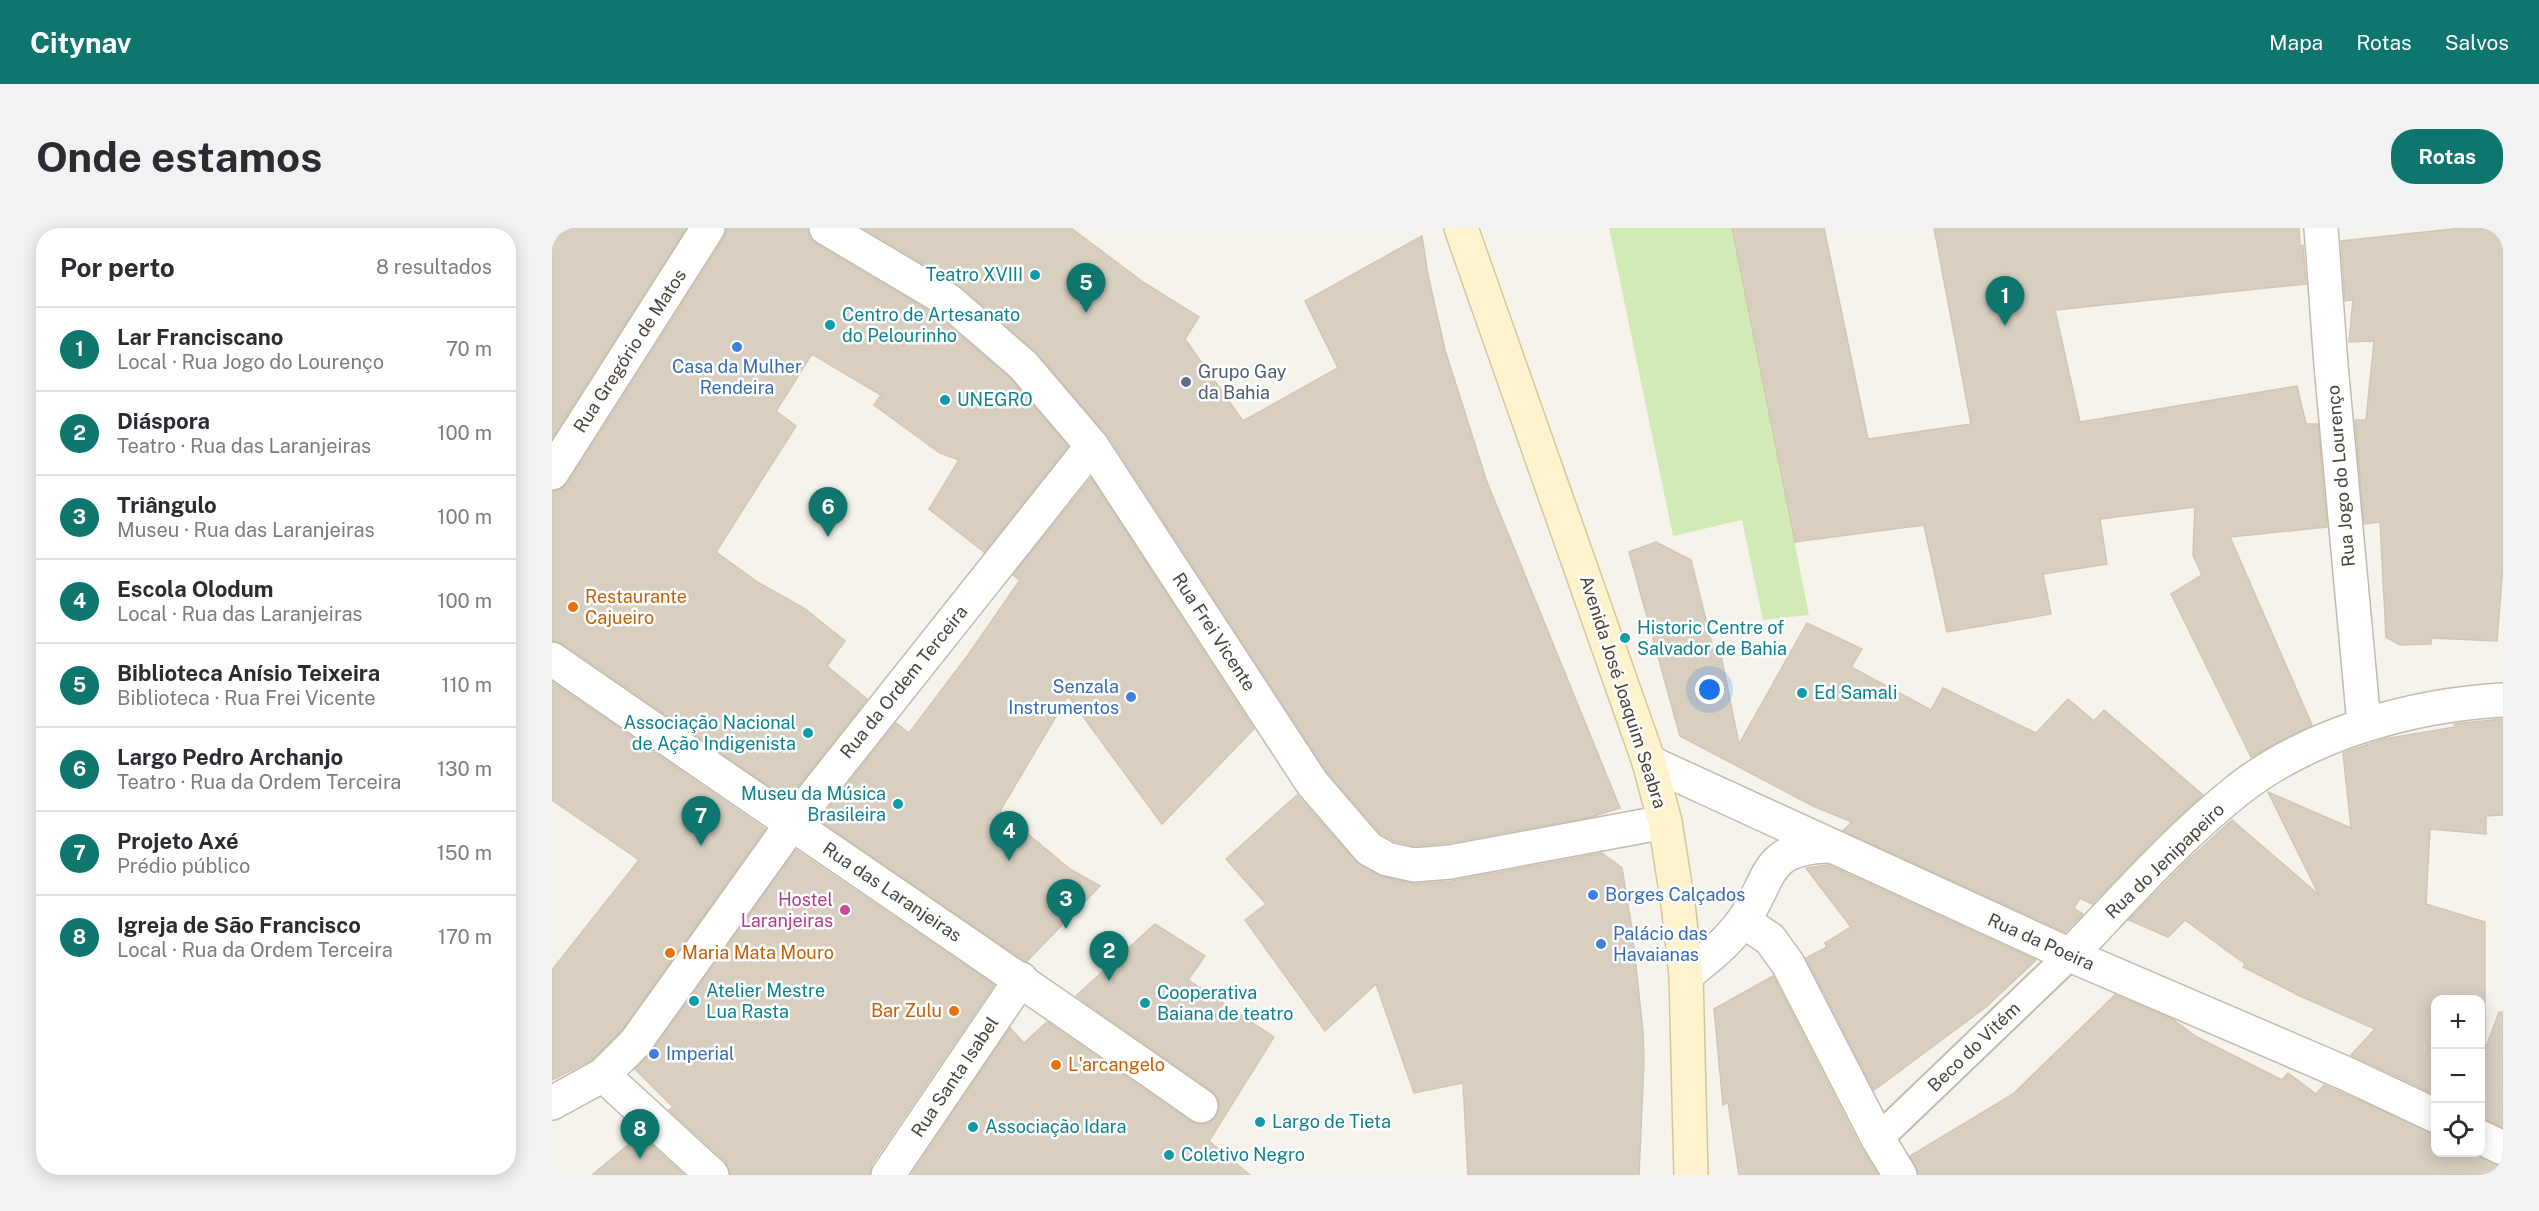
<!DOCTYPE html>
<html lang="pt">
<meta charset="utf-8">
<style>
:root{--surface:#fff;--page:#f2f2f3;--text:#2b2b33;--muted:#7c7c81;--line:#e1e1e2;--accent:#0f766e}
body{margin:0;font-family:"Public Sans",sans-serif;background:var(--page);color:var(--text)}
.controls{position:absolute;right:18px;bottom:18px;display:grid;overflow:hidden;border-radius:12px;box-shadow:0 3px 15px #0003}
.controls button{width:54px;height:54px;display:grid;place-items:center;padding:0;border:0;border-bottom:2px solid var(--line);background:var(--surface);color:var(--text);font:30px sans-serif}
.you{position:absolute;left:1158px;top:462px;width:21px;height:21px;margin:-15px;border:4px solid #fff;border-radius:50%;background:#1a73e8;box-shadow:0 0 0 9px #1a73e833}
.badge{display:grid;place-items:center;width:39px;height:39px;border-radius:50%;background:var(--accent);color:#fff;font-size:20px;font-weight:700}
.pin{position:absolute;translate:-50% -50px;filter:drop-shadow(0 2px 3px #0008)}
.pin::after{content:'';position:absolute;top:32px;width:21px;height:18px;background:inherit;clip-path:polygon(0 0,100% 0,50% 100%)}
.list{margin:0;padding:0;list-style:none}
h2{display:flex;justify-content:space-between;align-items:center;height:78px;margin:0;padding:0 24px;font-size:26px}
h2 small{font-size:20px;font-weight:400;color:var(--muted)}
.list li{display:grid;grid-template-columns:39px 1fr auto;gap:18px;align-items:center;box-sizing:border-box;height:84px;padding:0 24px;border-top:2px solid var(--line)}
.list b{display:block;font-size:22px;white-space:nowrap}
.list p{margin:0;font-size:20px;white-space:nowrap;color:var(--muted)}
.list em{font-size:20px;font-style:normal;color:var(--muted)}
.icon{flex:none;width:33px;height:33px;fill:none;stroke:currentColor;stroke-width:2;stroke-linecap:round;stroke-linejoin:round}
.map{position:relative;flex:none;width:1951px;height:947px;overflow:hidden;border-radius:24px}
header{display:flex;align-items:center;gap:36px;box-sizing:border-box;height:84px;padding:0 30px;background:var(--accent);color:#fff}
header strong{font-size:28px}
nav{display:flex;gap:33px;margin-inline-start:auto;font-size:21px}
.intro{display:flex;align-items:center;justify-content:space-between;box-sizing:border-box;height:144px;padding:0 36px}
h1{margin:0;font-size:42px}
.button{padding:15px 27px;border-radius:24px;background:var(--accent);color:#fff;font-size:21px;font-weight:700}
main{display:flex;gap:36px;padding:0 36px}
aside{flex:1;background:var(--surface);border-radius:24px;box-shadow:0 3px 15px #0003}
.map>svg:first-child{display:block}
.green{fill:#d2eab5}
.building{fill:#d8cfc1;stroke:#d3c7b4;stroke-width:1.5}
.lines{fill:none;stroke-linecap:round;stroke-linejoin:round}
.lane-casing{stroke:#c2bbae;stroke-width:32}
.street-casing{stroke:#c2bbae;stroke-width:36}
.secondary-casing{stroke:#d6c79b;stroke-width:36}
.lane{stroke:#fff;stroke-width:28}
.street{stroke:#fff;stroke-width:33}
.secondary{stroke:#fff3cd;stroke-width:33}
.culture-dot{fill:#0f9aa8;stroke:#fff;stroke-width:2}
.shop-dot{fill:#3f7fe0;stroke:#fff;stroke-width:2}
.service-dot{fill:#5c6f8a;stroke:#fff;stroke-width:2}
.food-dot{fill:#e8710a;stroke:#fff;stroke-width:2}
.hotel-dot{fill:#d1479c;stroke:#fff;stroke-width:2}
.labels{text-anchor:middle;stroke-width:5;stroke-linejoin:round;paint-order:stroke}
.culture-label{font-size:18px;fill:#0d838f;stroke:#fff;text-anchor:start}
.street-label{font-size:18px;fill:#4b4439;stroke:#fff}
.shop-label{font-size:18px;fill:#366cbe;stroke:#fff;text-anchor:start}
.service-label{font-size:18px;fill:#4e5e75;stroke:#fff;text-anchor:start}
.food-label{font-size:18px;fill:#c56008;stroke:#fff;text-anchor:start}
.hotel-label{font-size:18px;fill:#b23c85;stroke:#fff;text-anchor:end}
</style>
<header>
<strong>Citynav</strong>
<nav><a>Mapa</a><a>Rotas</a><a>Salvos</a></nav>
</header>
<div class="intro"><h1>Onde estamos</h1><a class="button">Rotas</a></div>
<main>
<aside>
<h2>Por perto<small>8 resultados</small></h2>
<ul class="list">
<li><span class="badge">1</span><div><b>Lar Franciscano</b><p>Local · Rua Jogo do Lourenço</p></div><em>70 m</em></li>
<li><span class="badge">2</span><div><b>Diáspora</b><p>Teatro · Rua das Laranjeiras</p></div><em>100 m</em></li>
<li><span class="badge">3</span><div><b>Triângulo</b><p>Museu · Rua das Laranjeiras</p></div><em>100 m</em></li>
<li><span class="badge">4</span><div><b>Escola Olodum</b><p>Local · Rua das Laranjeiras</p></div><em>100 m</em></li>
<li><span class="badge">5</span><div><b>Biblioteca Anísio Teixeira</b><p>Biblioteca · Rua Frei Vicente</p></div><em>110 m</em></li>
<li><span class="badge">6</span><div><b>Largo Pedro Archanjo</b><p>Teatro · Rua da Ordem Terceira</p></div><em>130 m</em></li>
<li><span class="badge">7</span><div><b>Projeto Axé</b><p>Prédio público</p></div><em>150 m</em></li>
<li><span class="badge">8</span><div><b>Igreja de São Francisco</b><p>Local · Rua da Ordem Terceira</p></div><em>170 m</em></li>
</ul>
</aside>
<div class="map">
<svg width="1951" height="947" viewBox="0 0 1951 947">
<rect width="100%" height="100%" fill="#f6f3ec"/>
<path class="green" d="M1057,0H1180L1257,387L1211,392L1190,292L1121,308Z"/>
<g class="building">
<path d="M0,0H134L0,210Z"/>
<path d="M175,0H255L257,9L264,16L386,88L458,150L516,218L432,324L377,281L407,232L388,225L322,177L329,167L260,126L224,183L244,198L164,324L207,355L252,380L293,413L275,438L315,471L236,571L11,416L0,413V264L9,261L16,255L172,10Z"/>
<path d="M311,0H519L591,54L647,89L633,111L691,193L786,140L753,73L870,8L876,47L893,122L935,254L1068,580L1039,589L896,615L863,618L842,613L829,606L775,544L556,208L485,125L407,57Z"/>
<path d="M1180,0H1272L1316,211L1419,196L1382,0H1747L1748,18L1751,17L1754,56L1503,82L1528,194L1745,158L1754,196H1766L1775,299L1678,309L1760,497L1699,529L1619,366L1650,347L1641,327L1643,279L1548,291L1555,336L1491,346L1499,386L1395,404L1372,297L1243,314Z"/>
<path d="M1910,0H1951V339L1945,413L1879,410V416L1848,417L1834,409L1828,294L1812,296L1803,192H1814L1822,113L1797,114L1801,72L1793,73L1789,13Z"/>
<path d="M539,250L702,501L610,596L516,468L448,583L518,641L548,658L474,734L267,592L344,495L357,505L416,427L468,352L461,347Z"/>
<path d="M1104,314L1139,332L1163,428L1169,427L1187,516L1255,395L1310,421L1299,439L1379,482L1391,460L1484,505L1516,471L1542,493L1552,482L1651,567L1607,607L1540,676L1528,670L1522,680L1531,686L1513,704L1291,603L1300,594L1261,578L1128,508L1077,324Z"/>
<path d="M0,454L213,601L69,803L40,832L0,852V742L87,632L0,572Z"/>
<path d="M1951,491V587L1934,588V606L1878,601L1874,676L1933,694V822L1947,784H1951V899L1929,891V771H1884V867L1799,827L1823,801L1748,768L1691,739L1693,736L1633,692L1616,709L1577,692L1634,634L1680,592L1767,667L1716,564L1799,600L1791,525L1832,511L1903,499L1902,496Z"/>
<path d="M745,567L803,633L831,649L863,656L900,653L1050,625L1070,640L1080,701L1091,804L1092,832L1087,947H916L911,855L862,865L824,756L773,803L693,692L714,676L674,631Z"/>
<path d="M244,622L442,757L320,936L317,947H178L173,933L117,882L121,879L83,841L98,826Z"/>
<path d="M1276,637L1484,732L1434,779L1322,862L1254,730L1275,719L1273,715L1299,699L1254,640Z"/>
<path d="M603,696L653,728L636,752L722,809L657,913L698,947H359L458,800L472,815L495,794L638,893L648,897L657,895L664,889L668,879L666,870L660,863L524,768Z"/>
<path d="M1221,748L1309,920L1326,947H1187L1176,874L1171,877L1162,781Z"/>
<path d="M1563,767L1620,791L1645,809L1730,852L1736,845L1764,866L1772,857L1884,906V924H1918L1951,939V947H1367L1358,928L1461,866Z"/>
<path d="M88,907L132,947H40L77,916Z"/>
</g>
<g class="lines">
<g class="lane-casing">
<path id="lane" d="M1326,911L1518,727"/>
</g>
<g class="street-casing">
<g id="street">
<path d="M274,0L397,73L471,137L540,218L760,555L817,621L835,631L862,637L898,634L1113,594"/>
<path d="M1769,0L1779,137L1812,496"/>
<path d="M0,245L156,0"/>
<path d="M0,431C216,581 434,727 649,878"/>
<path d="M1097,534L1518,727L1795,846L1884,888"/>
<path d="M1191,693L1218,711L1236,736L1326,911L1348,947"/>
<path d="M1518,727C1572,671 1625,610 1687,561C1759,505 1861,477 1951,472"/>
<path d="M1134,747C1155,731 1175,715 1191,693C1221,650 1210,620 1277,618"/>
<path d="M51,847L160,947"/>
<path d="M0,875L51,847L83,815L239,597L540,218"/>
<path d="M1928,909L1951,920"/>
<path d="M336,947L469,751"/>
</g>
</g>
<g class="secondary-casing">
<path id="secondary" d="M909,0L1097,534L1113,594L1126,676L1134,747L1139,947"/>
</g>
<use href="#lane" class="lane"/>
<use href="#street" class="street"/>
<use href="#secondary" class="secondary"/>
</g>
<g class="culture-dot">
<circle cx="483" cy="47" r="6"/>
<circle cx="278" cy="97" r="6"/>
<circle cx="393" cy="172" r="6"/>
<circle cx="1073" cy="410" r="6"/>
<circle cx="1250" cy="465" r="6"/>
<circle cx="256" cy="505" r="6"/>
<circle cx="346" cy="576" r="6"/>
<circle cx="142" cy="773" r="6"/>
<circle cx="593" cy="775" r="6"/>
<circle cx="708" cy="894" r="6"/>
<circle cx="421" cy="899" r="6"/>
<circle cx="617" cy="927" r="6"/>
</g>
<g class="shop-dot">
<circle cx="185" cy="119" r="6"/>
<circle cx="579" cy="469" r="6"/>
<circle cx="1041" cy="667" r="6"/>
<circle cx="1049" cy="716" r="6"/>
<circle cx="102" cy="826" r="6"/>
</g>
<circle class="service-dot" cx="634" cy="154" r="6"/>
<g class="food-dot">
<circle cx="21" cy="379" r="6"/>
<circle cx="118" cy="725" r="6"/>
<circle cx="402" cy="783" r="6"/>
<circle cx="504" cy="837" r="6"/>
</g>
<circle class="hotel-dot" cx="293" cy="682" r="6"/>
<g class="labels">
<g class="culture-label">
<text x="471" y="53" text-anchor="end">Teatro XVIII</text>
<text x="290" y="93">Centro de Artesanato<tspan x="290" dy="21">do Pelourinho</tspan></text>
<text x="405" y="178">UNEGRO</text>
<text x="1085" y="406">Historic Centre of<tspan x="1085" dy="21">Salvador de Bahia</tspan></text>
<text x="1262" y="471">Ed Samali</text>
<text x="244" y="501" text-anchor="end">Associação Nacional<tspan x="244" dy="21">de Ação Indigenista</tspan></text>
<text x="334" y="572" text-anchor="end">Museu da Música<tspan x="334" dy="21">Brasileira</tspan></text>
<text x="154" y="769">Atelier Mestre<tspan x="154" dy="21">Lua Rasta</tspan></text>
<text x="605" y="771">Cooperativa<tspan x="605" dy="21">Baiana de teatro</tspan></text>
<text x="720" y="900">Largo de Tieta</text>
<text x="433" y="905">Associação Idara</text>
<text x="629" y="933">Coletivo Negro</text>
</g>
<g class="street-label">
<text transform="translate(78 123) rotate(-57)" y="6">Rua Gregório de Matos</text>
<text transform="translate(1789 248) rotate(-95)" y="6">Rua Jogo do Lourenço</text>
<text transform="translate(662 404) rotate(57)" y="6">Rua Frei Vicente</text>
<text transform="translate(352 454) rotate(-51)" y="6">Rua da Ordem Terceira</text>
<text transform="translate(1071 464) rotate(72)" y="6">Avenida José Joaquim Seabra</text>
<text transform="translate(1613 633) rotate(-44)" y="6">Rua do Jenipapeiro</text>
<text transform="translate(340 664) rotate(34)" y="6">Rua das Laranjeiras</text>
<text transform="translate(1489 714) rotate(24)" y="6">Rua da Poeira</text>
<text transform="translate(1422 819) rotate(-44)" y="6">Beco do Vitém</text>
<text transform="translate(403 849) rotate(-56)" y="6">Rua Santa Isabel</text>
</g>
<g class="shop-label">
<text x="185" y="145" text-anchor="middle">Casa da Mulher<tspan x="185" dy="21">Rendeira</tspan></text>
<text x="567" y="465" text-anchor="end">Senzala<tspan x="567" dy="21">Instrumentos</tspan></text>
<text x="1053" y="673">Borges Calçados</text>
<text x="1061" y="712">Palácio das<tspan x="1061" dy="21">Havaianas</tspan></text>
<text x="114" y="832">Imperial</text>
</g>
<g class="service-label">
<text x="646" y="150">Grupo Gay<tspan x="646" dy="21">da Bahia</tspan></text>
</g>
<g class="food-label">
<text x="33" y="375">Restaurante<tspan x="33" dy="21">Cajueiro</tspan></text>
<text x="130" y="731">Maria Mata Mouro</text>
<text x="390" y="789" text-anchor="end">Bar Zulu</text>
<text x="516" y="843">L'arcangelo</text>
</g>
<g class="hotel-label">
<text x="281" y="678">Hostel<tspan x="281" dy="21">Laranjeiras</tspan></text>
</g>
</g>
</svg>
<div class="controls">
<button>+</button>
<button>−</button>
<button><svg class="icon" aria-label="locate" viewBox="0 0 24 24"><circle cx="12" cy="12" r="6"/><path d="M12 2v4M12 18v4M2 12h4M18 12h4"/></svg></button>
</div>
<div class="you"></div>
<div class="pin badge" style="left:1453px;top:98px">1</div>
<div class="pin badge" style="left:557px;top:753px">2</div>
<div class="pin badge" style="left:514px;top:701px">3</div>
<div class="pin badge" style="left:457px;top:633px">4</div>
<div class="pin badge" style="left:534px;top:85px">5</div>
<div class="pin badge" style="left:276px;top:309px">6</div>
<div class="pin badge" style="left:149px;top:618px">7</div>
<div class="pin badge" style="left:88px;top:931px">8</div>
</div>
</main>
